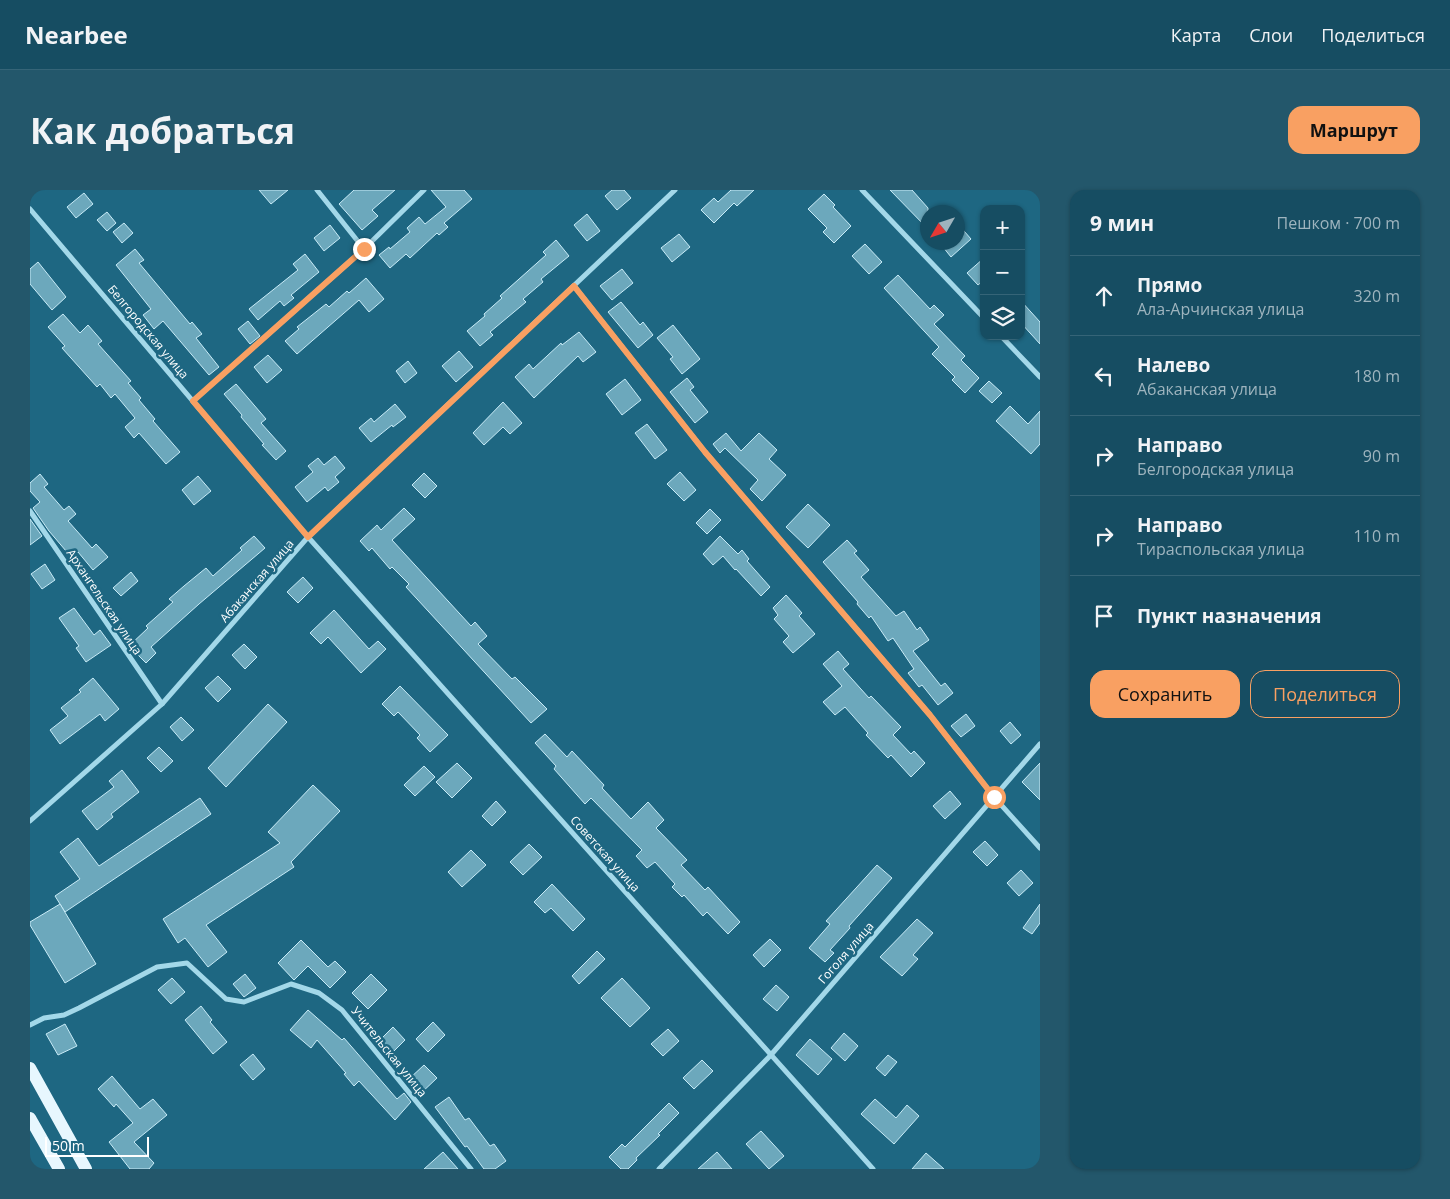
<!DOCTYPE html>
<html lang="ru">
<meta charset="utf-8">
<style>
:root{--surface:#164d62;--page:#23576b;--text:#f1f3f6;--muted:#9eb4be;--line:#356477;--accent:#f9a062}
body{margin:0;font-family:"Open Sans",sans-serif;background:var(--page);color:var(--text)}
.controls{position:absolute;right:15px;top:15px;display:grid;overflow:hidden;border-radius:10px;box-shadow:0 1px 4px #0004}
.controls button{width:45px;height:45px;display:grid;place-items:center;padding:0;border:0;border-bottom:1px solid var(--line);background:var(--surface);color:var(--text);font:25px sans-serif}
.compass{position:absolute;left:890px;top:15px;width:45px;height:45px;border-radius:50%;background:var(--surface);box-shadow:0 1px 4px #0004;rotate:231deg}
.scale{position:absolute;left:15px;bottom:12px;width:104px;box-sizing:border-box;padding-left:5px;border:2px solid #fff;border-top:0;font-size:14px;line-height:18px;white-space:nowrap;color:#fff;-webkit-text-stroke:4px #1e6782;paint-order:stroke}
.stop{position:absolute;width:15px;height:15px;margin:-11px;border:4px solid #f9a062;border-radius:50%;background:#fff}
.stop.end{background:#f9a062;border-color:#fff;box-shadow:0 1px 5px #0008}
.list{margin:0;padding:0;list-style:none}
h2{display:flex;justify-content:space-between;align-items:center;height:65px;margin:0;padding:0 20px;font-size:21px}
h2 small{font-size:16px;font-weight:400;color:var(--muted)}
.list li{display:grid;grid-template-columns:32px 1fr auto;gap:15px;align-items:center;box-sizing:border-box;height:80px;padding:0 20px;border-top:1px solid var(--line)}
.list b{display:block;font-size:19px;white-space:nowrap}
.list p{margin:0;font-size:16px;white-space:nowrap;color:var(--muted)}
.list em{font-size:16px;font-style:normal;color:var(--muted)}
.actions{display:flex;gap:10px;padding:15px 20px}
.actions a{flex:1;padding:11px 0;border:1px solid var(--accent);border-radius:15px;text-align:center;font-size:18px;color:var(--accent)}
.actions .main{background:var(--accent);color:#111}
.icon{flex:none;width:28px;height:28px;fill:none;stroke:currentColor;stroke-width:2;stroke-linecap:round;stroke-linejoin:round}
.map{position:relative;flex:none;width:1010px;height:979px;overflow:hidden;border-radius:15px}
header{display:flex;align-items:center;gap:30px;box-sizing:border-box;height:70px;padding:0 25px;background:var(--surface);border-bottom:1px solid var(--line)}
header strong{font-size:24px}
nav{display:flex;gap:28px;margin-inline-start:auto;font-size:18px}
.intro{display:flex;align-items:center;justify-content:space-between;box-sizing:border-box;height:120px;padding:0 30px}
h1{margin:0;font-size:35px}
.button{padding:12px 22px;border-radius:15px;background:var(--accent);color:#111;font-size:18px;font-weight:700}
main{display:flex;gap:30px;padding:0 30px}
aside{flex:1;background:var(--surface);border-radius:15px;box-shadow:0 1px 4px #0004}
.map>svg:first-child{display:block}
.building{fill:#6ca8bc;stroke:#c8ebf7}
.lines{fill:none;stroke-linecap:round;stroke-linejoin:round}
.minor{stroke:#a3d8e9;stroke-width:5}
.primary{stroke:#e7f7fe;stroke-width:12}
.route{stroke:#f9a062;stroke-width:6}
.labels{text-anchor:middle;stroke-width:5;stroke-linejoin:round;paint-order:stroke}
.street-label{font-size:12px;fill:#fff;stroke:#1e6782}
</style>
<header>
<strong>Nearbee</strong>
<nav><a>Карта</a><a>Слои</a><a>Поделиться</a></nav>
</header>
<div class="intro"><h1>Как добраться</h1><a class="button">Маршрут</a></div>
<main>
<div class="map">
<svg width="1010" height="979" viewBox="0 0 1010 979">
<rect width="100%" height="100%" fill="#1e6782"/>
<g class="building">
<path d="M229,0H258L241,14Z"/>
<path d="M324,0H365L342,20L348,26L332,40L309,14Z"/>
<path d="M401,0H434L442,9L414,33L418,37L409,45L407,43L380,68L376,64L360,78L349,65L359,57L360,59L380,42L377,38L389,27L395,34L416,17Z"/>
<path d="M582,0H594L601,8L587,20L575,6Z"/>
<path d="M701,0H724L707,16L704,13L684,33L671,20L684,8L688,12Z"/>
<path d="M860,0H882L898,18V39Z"/>
<path d="M54,3L63,14L46,28L37,17Z"/>
<path d="M794,4L805,15L803,17L821,36L804,53L793,42L797,38L778,19Z"/>
<path d="M77,22L86,33L77,41L67,30Z"/>
<path d="M557,24L570,41L557,51L544,35Z"/>
<path d="M94,33L103,43L92,53L83,42Z"/>
<path d="M928,34L941,49L921,67L909,52H928Z"/>
<path d="M300,35L310,48L294,61L284,48Z"/>
<path d="M649,44L660,57L642,72L631,58Z"/>
<path d="M526,50L539,66L511,89L513,92L493,109L496,112L460,142L463,145L450,156L437,141L455,126L454,124L472,108L470,106L516,65L513,62Z"/>
<path d="M835,54L852,72L839,84L822,66Z"/>
<path d="M105,59L114,70L109,73L160,134L162,132L172,144L166,148L189,177L179,185L133,131L124,139L113,125L121,119L86,75Z"/>
<path d="M275,64L289,82L261,105L264,108L254,116L250,111L228,130L219,119L268,80L263,74Z"/>
<path d="M954,68V90L948,95L937,83Z"/>
<path d="M8,72L36,107L22,120L0,94V79Z"/>
<path d="M592,79L603,93L582,110L570,96Z"/>
<path d="M868,85L900,119L904,115L914,125L904,134L935,166L931,170L949,188L935,203L922,190L925,187L902,164L909,157L854,98Z"/>
<path d="M336,88L354,109L339,122L329,110L267,164L255,151L269,139L267,137L296,114L299,117L317,101L319,103Z"/>
<path d="M991,111L1010,132V154L991,133Z"/>
<path d="M591,112L610,135L613,132L623,145L608,158L578,122Z"/>
<path d="M33,124L50,143L58,135L72,151L68,154L101,191L98,193L111,208L109,210L125,229L123,231L150,262L136,274L109,243L104,248L95,237L105,228L85,204L81,208L70,194L67,197L32,158L35,156L18,137Z"/>
<path d="M218,131L230,146L220,154L208,139Z"/>
<path d="M643,135L670,169L652,184L640,169L643,167L627,148Z"/>
<path d="M549,142L566,162L553,172L548,166L504,208L485,187L499,174L503,179L531,153L532,155Z"/>
<path d="M429,161L443,177L426,192L412,176Z"/>
<path d="M238,165L252,180L237,193L224,177Z"/>
<path d="M378,171L387,183L375,193L366,181Z"/>
<path d="M657,188L664,197L660,200L678,222L665,233L640,202Z"/>
<path d="M595,189L611,210L592,225L576,204Z"/>
<path d="M959,191L972,203L962,213L949,201Z"/>
<path d="M206,194L236,229L231,233L256,261L246,270L232,255L234,254L211,227L212,225L194,204Z"/>
<path d="M473,212L492,233L480,244L473,237L454,255L443,243Z"/>
<path d="M365,214L376,227L363,237L362,235L341,252L329,238L341,228L344,232Z"/>
<path d="M980,216L998,234L1010,221V254L1001,264L966,231Z"/>
<path d="M617,234L637,260L625,269L605,243Z"/>
<path d="M696,243L711,261L729,243L747,260L739,269L756,285L732,311L720,299L728,290L695,258L690,263L683,254Z"/>
<path d="M305,266L315,278L305,287L309,292L298,301L295,297L277,312L265,297L283,282L278,276L288,268L294,275Z"/>
<path d="M650,282L666,300L654,311L637,294Z"/>
<path d="M394,283L407,296L395,308L382,295Z"/>
<path d="M10,284L18,294L14,297L34,320L39,316L46,324L38,331L62,358L66,354L78,367L63,380L48,362L42,368L19,341L3,318L10,312L0,301V293Z"/>
<path d="M168,286L181,301L164,315L152,300Z"/>
<path d="M778,314L800,335L778,358L756,337Z"/>
<path d="M374,318L385,329L362,350L441,436L445,432L457,446L448,454L482,489L485,487L517,519L501,533L376,397L379,394L362,377L360,379L342,358L339,361L330,351L347,335L351,340Z"/>
<path d="M680,319L691,330L677,344L666,333Z"/>
<path d="M0,329L12,346L0,355Z"/>
<path d="M224,346L235,358L169,414L121,457L126,463L116,473L99,456L118,438L116,436L143,412L139,409L154,396L176,378L183,386L212,360L210,358Z"/>
<path d="M690,346L708,364L712,360L719,369L717,371L740,397L731,406L706,379L705,380L693,366L683,375L673,364Z"/>
<path d="M817,350L827,361L824,363L839,380L831,387L866,426L874,421L887,440L890,437L899,450L883,461L911,496L915,493L923,503L908,515L892,495L889,497L878,483L884,479L863,448L858,451L841,426L839,428L827,414L828,412L793,372Z"/>
<path d="M15,374L25,390L12,399L1,384Z"/>
<path d="M101,382L108,391L91,406L83,398Z"/>
<path d="M273,387L283,398L268,413L257,402Z"/>
<path d="M756,405L772,423L769,426L785,444L763,463L753,452L759,446L744,429L748,425L743,418Z"/>
<path d="M44,418L64,445L70,440L81,455L56,472L46,458L49,456L29,428Z"/>
<path d="M304,420L339,459L348,451L356,459L331,483L298,447L291,454L280,443Z"/>
<path d="M214,454L227,467L215,479L202,465Z"/>
<path d="M808,461L819,474L813,479L839,508L841,506L871,537L863,545L881,564L884,561L895,573L881,587L861,565L858,568L836,545L838,543L815,517L805,525L793,512L812,496L793,474Z"/>
<path d="M188,486L201,499L188,512L175,498Z"/>
<path d="M63,488L89,519L75,531L70,524L30,554L20,540L38,526L31,518L51,502L49,500Z"/>
<path d="M370,496L418,545L400,562L387,548L390,545L368,522L364,526L352,514Z"/>
<path d="M238,514L257,532L196,597L178,578Z"/>
<path d="M936,524L945,536L931,547L921,536Z"/>
<path d="M151,527L164,540L152,551L140,537Z"/>
<path d="M980,532L991,545L981,554L970,541Z"/>
<path d="M515,544L537,567L542,561L574,595L572,598L601,629L618,612L634,630L626,638L657,670L651,675L675,700L678,697L710,732L698,744L677,722L673,726L654,705L652,707L642,697L645,694L625,672L617,678L606,666L612,660L561,608L555,614L524,579L526,576L505,553Z"/>
<path d="M129,557L143,571L131,582L117,568Z"/>
<path d="M427,573L442,588L422,608L406,592Z"/>
<path d="M1010,573V610L992,592Z"/>
<path d="M394,576L405,587L385,606L374,595Z"/>
<path d="M92,580L109,602L81,624L83,627L67,640L52,621L84,597L79,591Z"/>
<path d="M283,595L310,621L261,672L264,677L176,735L197,762L178,777L155,748L148,753L133,729L250,653L238,642Z"/>
<path d="M920,601L931,614L915,629L903,616Z"/>
<path d="M170,608L181,624L35,722L25,706L50,689L30,662L48,648L69,676Z"/>
<path d="M466,611L476,622L462,636L452,626Z"/>
<path d="M955,651L968,665L957,676L943,662Z"/>
<path d="M499,654L512,667L493,685L480,672Z"/>
<path d="M441,660L456,675L432,697L418,682Z"/>
<path d="M847,675L862,688L819,736L820,738L800,760L804,763L795,772L779,758L800,734L796,731Z"/>
<path d="M991,680L1003,693L989,706L977,693Z"/>
<path d="M522,694L555,729L543,741L521,718L515,723L504,712Z"/>
<path d="M30,714L66,774L35,793L0,735V732Z"/>
<path d="M1010,714V733L1002,744L993,738Z"/>
<path d="M887,729L903,743L883,765L888,769L872,786L850,767Z"/>
<path d="M740,749L751,760L734,777L723,765Z"/>
<path d="M271,750L298,777L305,771L316,782L300,798L278,776L264,790L248,773Z"/>
<path d="M567,761L575,769L549,794L542,786Z"/>
<path d="M215,784L226,798L214,807L203,794Z"/>
<path d="M341,784L357,800L338,819L322,803Z"/>
<path d="M142,788L155,802L141,814L128,800Z"/>
<path d="M592,788L620,818L600,837L571,808Z"/>
<path d="M746,795L759,807L747,821L733,809Z"/>
<path d="M171,816L182,830L180,832L197,852L183,864L155,830Z"/>
<path d="M278,820L312,850L314,848L367,909L374,903L381,912L365,930L329,891L324,896L314,884L316,883L287,850L281,858L260,840Z"/>
<path d="M403,832L415,845L398,862L386,849Z"/>
<path d="M35,834L47,856L28,865L16,844Z"/>
<path d="M363,837L375,850L361,864L348,852Z"/>
<path d="M638,839L649,851L633,866L621,854Z"/>
<path d="M814,843L828,856L815,871L801,858Z"/>
<path d="M780,849L802,869L788,885L766,865Z"/>
<path d="M223,864L235,879L223,890L210,875Z"/>
<path d="M858,865L867,872L855,886L846,878Z"/>
<path d="M672,870L683,881L664,899L653,888Z"/>
<path d="M394,875L407,888L388,906L381,898L384,894L379,889Z"/>
<path d="M82,886L110,919L123,909L137,925L104,952L124,973L119,979H100L79,952L103,933L86,914L84,917L68,899Z"/>
<path d="M419,907L435,930L439,928L460,956L464,954L476,971L465,979H454L437,956L435,957L405,917Z"/>
<path d="M845,909L866,928L877,915L889,926L864,954L831,924Z"/>
<path d="M639,913L649,923L628,944L630,945L606,968L607,970L598,979H591L579,967L592,954L595,957Z"/>
<path d="M731,941L754,966L739,979L716,954Z"/>
<path d="M413,962L428,979H394Z"/>
<path d="M687,962L702,979H668Z"/>
<path d="M896,963L914,979H882Z"/>
</g>
<g class="lines">
<g class="minor">
<path d="M287,0L334,59"/>
<path d="M832,0L954,128"/>
<path d="M0,19L278,347L843,979"/>
<path d="M544,96L675,262L900,525L964,607L1010,658"/>
<path d="M971,146L1010,187"/>
<path d="M163,211L334,59L394,0"/>
<path d="M0,321L132,514"/>
<path d="M0,631L132,514L278,347L645,0"/>
<path d="M0,835L14,828L34,825L49,818L127,777L157,773L196,809L214,812L261,794L289,803L312,820L441,979"/>
<path d="M629,979L740,866L1010,554"/>
</g>
<g class="primary">
<path d="M0,878L56,979"/>
<path d="M0,928L29,979"/>
</g>
</g>
<g class="lines">
<path class="route" d="M334,59L163,211L278,347L544,96L675,262L900,525L964,607"/>
</g>
<g class="labels">
<g class="street-label">
<text transform="translate(118 142) rotate(50)" y="4">Белгородская улица</text>
<text transform="translate(227 391) rotate(-49)" y="4">Абаканская улица</text>
<text transform="translate(74 412) rotate(56)" y="4">Архангельская улица</text>
<text transform="translate(575 664) rotate(48)" y="4">Советская улица</text>
<text transform="translate(816 763) rotate(-49)" y="4">Гоголя улица</text>
<text transform="translate(359 862) rotate(51)" y="4">Учительская улица</text>
</g>
</g>
</svg>
<div class="controls">
<button>+</button>
<button>−</button>
<button><svg class="icon" aria-label="layers" viewBox="0 0 24 24"><path d="M12 4l9 5-9 5-9-5zM3 14l9 5 9-5"/></svg></button>
</div>
<svg class="compass" viewBox="-18 -18 36 36"><path d="M0-13l5 13h-10z" fill="#e53935"/><path d="M0 13l5-13h-10z" fill="#9eb4be"/></svg>
<div class="scale">50 m</div>
<div class="stop" style="left:964px;top:607px"></div>
<div class="stop end" style="left:334px;top:59px"></div>
</div>
<aside>
<h2>9 мин<small>Пешком · 700 m</small></h2>
<ul class="list">
<li><svg class="icon" aria-label="ahead" viewBox="0 0 24 24"><path d="M12 20V5M6 11l6-6 6 6"/></svg><div><b>Прямо</b><p>Ала-Арчинская улица</p></div><em>320 m</em></li>
<li><svg class="icon" aria-label="left" viewBox="0 0 24 24"><path d="M17 20v-9H6M10 6l-5 5 5 5"/></svg><div><b>Налево</b><p>Абаканская улица</p></div><em>180 m</em></li>
<li><svg class="icon" aria-label="right" viewBox="0 0 24 24"><path d="M7 20v-9h11M14 6l5 5-5 5"/></svg><div><b>Направо</b><p>Белгородская улица</p></div><em>90 m</em></li>
<li><svg class="icon" aria-label="right" viewBox="0 0 24 24"><path d="M7 20v-9h11M14 6l5 5-5 5"/></svg><div><b>Направо</b><p>Тираспольская улица</p></div><em>110 m</em></li>
<li><svg class="icon" aria-label="arrive" viewBox="0 0 24 24"><path d="M6 21V4h12l-3 4 3 4H6"/></svg><div><b>Пункт назначения</b></div></li>
</ul>
<div class="actions"><a class="main">Сохранить</a><a>Поделиться</a></div>
</aside>
</main>
